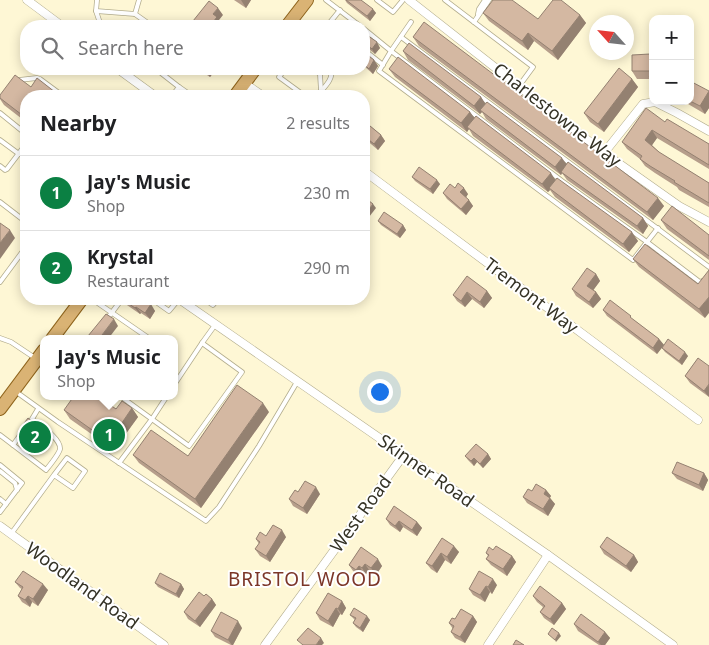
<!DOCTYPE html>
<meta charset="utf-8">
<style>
:root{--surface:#fff;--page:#f6f6f6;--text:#202124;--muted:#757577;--line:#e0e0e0;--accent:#0b8043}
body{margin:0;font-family:"Noto Sans",sans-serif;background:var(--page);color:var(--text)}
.controls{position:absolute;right:15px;top:15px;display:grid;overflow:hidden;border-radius:10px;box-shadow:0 2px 12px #0003}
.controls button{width:45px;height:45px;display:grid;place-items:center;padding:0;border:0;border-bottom:1px solid var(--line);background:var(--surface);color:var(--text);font:25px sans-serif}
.compass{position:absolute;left:589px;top:15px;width:45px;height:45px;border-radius:50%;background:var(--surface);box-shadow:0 2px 12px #0003;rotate:297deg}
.you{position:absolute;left:379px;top:391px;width:18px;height:18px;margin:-12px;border:4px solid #fff;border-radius:50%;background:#1a73e8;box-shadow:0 0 0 8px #1a73e833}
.badge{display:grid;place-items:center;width:32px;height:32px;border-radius:50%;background:var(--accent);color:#fff;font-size:16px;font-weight:700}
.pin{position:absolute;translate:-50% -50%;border:2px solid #fff;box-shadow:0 1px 5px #0006}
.popup{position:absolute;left:40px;top:335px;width:138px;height:65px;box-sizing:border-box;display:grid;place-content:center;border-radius:10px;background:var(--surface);filter:drop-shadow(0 1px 4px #0005);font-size:16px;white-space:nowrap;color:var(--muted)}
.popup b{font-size:19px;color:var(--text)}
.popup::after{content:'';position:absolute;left:50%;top:100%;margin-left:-10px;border:10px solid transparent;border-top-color:var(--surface)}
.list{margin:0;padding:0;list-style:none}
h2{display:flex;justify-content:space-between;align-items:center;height:65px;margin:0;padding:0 20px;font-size:21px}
h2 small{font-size:16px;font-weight:400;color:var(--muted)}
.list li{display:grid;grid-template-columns:32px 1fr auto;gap:15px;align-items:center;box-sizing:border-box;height:75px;padding:0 20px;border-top:1px solid var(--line)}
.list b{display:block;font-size:19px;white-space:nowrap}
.list p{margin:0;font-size:16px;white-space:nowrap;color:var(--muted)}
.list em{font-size:16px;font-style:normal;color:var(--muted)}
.icon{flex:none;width:28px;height:28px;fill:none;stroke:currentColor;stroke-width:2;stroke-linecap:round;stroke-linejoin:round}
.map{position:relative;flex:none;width:709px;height:645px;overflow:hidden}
.search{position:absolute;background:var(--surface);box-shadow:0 2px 12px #0003;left:20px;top:20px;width:350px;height:55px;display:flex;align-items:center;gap:12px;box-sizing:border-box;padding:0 18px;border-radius:20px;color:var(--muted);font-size:19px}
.panel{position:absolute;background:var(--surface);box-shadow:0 2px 12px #0003;left:20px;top:90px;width:350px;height:215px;border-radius:20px}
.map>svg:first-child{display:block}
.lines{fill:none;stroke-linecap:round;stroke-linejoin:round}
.service-casing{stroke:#b3ad8d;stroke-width:5.5}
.minor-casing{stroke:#b3ad8d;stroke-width:9}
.primary-casing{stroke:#90651d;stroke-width:14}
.service{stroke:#fff;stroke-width:4}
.minor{stroke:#fff;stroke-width:8}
.primary{stroke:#dab374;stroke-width:12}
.wall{fill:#b69e8b}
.shaded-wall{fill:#948171}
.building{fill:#d4b8a2;stroke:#948171}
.labels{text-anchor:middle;stroke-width:4;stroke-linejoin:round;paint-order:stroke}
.street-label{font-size:18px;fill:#343225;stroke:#fff}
.neighbourhood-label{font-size:19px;letter-spacing:1px;fill:#7c3628;stroke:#fff}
</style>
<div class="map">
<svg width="709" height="645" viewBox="0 0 709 645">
<rect width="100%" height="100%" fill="#fef7d5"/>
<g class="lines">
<g class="service-casing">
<g id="service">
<path d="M97,0L96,11L101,26"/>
<path d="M139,0L135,14L152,26"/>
<path d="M326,0L360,26"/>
<path d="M377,0L393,12L403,0"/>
<path d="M445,0L533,67L519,86"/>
<path d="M96,11L135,14"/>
<path d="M478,14L479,9L485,0"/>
<path d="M474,22L489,0"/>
<path d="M327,26L340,10"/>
<path d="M364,29L391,51L411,22"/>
<path d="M401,37L709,267"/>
<path d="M364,50L383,65"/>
<path d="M391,51L562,181L647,242L633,260L379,71Z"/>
<path d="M156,69L179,87L172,96"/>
<path d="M285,69L279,77L305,96"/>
<path d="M313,69L320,74L321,91"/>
<path d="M19,80L37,78L40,79L63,96"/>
<path d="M179,87L192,96"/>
<path d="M210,96L213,94L217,96"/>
<path d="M317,96C323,88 334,80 331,69"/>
<path d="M0,113L26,134"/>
<path d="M0,140L19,154"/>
<path d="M0,166L5,170L7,169L26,144"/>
<path d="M0,202L26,222"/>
<path d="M658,228L647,242L701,283L702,281"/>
<path d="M0,282L26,247"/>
<path d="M92,299L150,339"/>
<path d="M152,299L169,311L179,299"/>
<path d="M204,299L213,305L218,299"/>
<path d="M209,299L212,301L214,299"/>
<path d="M107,319L122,299"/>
<path d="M0,338L11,342L35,358"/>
<path d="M174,385L202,343"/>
<path d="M15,391L58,422L206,521L219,507L259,446L297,382"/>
<path d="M120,396L189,446L242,372L202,343L215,325"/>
<path d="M0,435L46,470C50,465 59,454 60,449C61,438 39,425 32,419L38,409"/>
<path d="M13,445L24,430"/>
<path d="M119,463L152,419L167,396"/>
<path d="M0,465L22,483L0,512"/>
<path d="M0,471L15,483L17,490"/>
<path d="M0,499L6,504"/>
<path d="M11,534L54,475L67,458L85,471L73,488L54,475"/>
</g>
</g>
<g class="minor-casing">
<g id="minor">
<path d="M27,0L62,26"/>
<path d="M409,0L604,153L679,206L709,222"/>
<path d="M118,69L155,96"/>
<path d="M244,83L263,96"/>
<path d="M604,153L643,104L655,102L677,113L709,131"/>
<path d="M364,171L698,420"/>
<path d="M179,299L548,555L673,645"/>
<path d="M0,526L164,645"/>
<path d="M265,645L403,456"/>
<path d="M488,645L548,555"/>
</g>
</g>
<g class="primary-casing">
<g id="primary">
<path d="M287,26L307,0"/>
<path d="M235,96L255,69"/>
<path d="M52,339L82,299"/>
<path d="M0,409L44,350"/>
</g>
</g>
<use href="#service" class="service"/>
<use href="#minor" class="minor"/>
<use href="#primary" class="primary"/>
</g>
<g class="wall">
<path d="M234,0H251L246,8Z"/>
<path d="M345,0H361L376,13L370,21L347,3Z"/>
<path d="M483,13L538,19L580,15L586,23L558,60L534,41L528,50L489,21Z"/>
<path d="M364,33L380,48L375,54L365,46L364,47Z"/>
<path d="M413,37L664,206L653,220L419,46Z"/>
<path d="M403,51L481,97L485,104L566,164L643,218L648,226L643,234L567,180L562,173L561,175L486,119L482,112L480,114L408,60Z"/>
<path d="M364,52L374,60L378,66L373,74L364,66Z"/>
<path d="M650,54L653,58V82L650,79H637L632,71Z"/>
<path d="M198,69H216L210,77Z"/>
<path d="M389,69L470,112L474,118L555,180L638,241L629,252L555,197L550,190L548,192L473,136L469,129L467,132L395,77Z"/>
<path d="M632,79L638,87L604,132L590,122L584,113Z"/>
<path d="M31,87L26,96V122L4,105L0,99V95Z"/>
<path d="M709,92V108L705,114L683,101H690Z"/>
<path d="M364,121L381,135L385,141L378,150L364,138Z"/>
<path d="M665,122L709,144V169L657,138L652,145L661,154L709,183V207L679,190L677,187L655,173L645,166L640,159L627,149L622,142Z"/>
<path d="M412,177L440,184L433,194L415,181Z"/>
<path d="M455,188L468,194L466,197L473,206L466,215L447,199L443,193Z"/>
<path d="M661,220L709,235V260L667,229Z"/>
<path d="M378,221L403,225L406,230L400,238L381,225Z"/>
<path d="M633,259L698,284L705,318L639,267Z"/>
<path d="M596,274L600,281L593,290L596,292L601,299L593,308L576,296L572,289Z"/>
<path d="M487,291L492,298L484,308L472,299L465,307L457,301L453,295Z"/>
<path d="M121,299H143L155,311L150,319L141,313L140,314L124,303Z"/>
<path d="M603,310L635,321L659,339L664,345L657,354L607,316Z"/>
<path d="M662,348L688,356L682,365L665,352Z"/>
<path d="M698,358L709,397L690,383L685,376Z"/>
<path d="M132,408L138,417L114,450L70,419L64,410Z"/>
<path d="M269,412L201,508L139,463L133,455L188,456Z"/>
<path d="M38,426L44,433L50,443L45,450L32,440L31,442L24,437L19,430Z"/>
<path d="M488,454L491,459L483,468L477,462L474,466L468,460L465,456Z"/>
<path d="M672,473H704L708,480L703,491L677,479Z"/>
<path d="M546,490L551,496L550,498L555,504L548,516L527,503L523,497L532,491Z"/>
<path d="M298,492L320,494L307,514L293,506L289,499Z"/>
<path d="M386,519L417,522L422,528L417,536L403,527L400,532L390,525Z"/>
<path d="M286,537L270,562L260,556L255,549L259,544L256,539Z"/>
<path d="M442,538L459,552L451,564L445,560L437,573L431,569L426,563Z"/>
<path d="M361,547L382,566L376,575L369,570L366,574L363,572L361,576L353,571L349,565Z"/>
<path d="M600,547L634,555L638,562L631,572L604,554Z"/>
<path d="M493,550L512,556L516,562L507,576L491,565L486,559L488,556L486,553Z"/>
<path d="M15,582L48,590L38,606L32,602L30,607L22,602L18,596L22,589L20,588Z"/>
<path d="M155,583L181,584L184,589L179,598L158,587Z"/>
<path d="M497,585L492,594L490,592L485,602L473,595L469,589Z"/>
<path d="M204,596L212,599L216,605L200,627L188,619L184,612Z"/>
<path d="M533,596L562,603L566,609L554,625L544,618L540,612L543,607L537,602Z"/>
<path d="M342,601L346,608L342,615L340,614L333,627L320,620L316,613Z"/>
<path d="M350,615L370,620L363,632L356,627L353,623L355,620Z"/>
<path d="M473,616L477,622L465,643L455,638L451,632L453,629L449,623L455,619Z"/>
<path d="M574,624L605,632L610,638L605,645H599L578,631Z"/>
<path d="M242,628L233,645H231L215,637L211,631Z"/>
</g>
<g class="shaded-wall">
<path d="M241,0H251L246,8Z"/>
<path d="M218,8L223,15L219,20L222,24L221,26H210L213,14Z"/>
<path d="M373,9L376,13L370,21L367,16Z"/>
<path d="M580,15L586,23L558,60L552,51Z"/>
<path d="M528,33L534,41L528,50L522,41Z"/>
<path d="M377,42L380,48L375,54L372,49Z"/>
<path d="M374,60L378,66L373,74L369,69Z"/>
<path d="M205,69H216L210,77Z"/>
<path d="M632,79L638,87L604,132L598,124Z"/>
<path d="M709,91V108L705,114L700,106Z"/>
<path d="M481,97L487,106L480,110L482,112L480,114L474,106Z"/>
<path d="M470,112L476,120L467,127L469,129L467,132L461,123Z"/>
<path d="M652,130L657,138L650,148L645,140Z"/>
<path d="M381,135L385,141L378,150L374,144Z"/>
<path d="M562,158L568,166L561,172L562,173L561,175L555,167Z"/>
<path d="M551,173L556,181L549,188L550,190L548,192L542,184Z"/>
<path d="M437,180L440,184L433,194L430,189Z"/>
<path d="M464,188L468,194L465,199L460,192Z"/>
<path d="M658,198L664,206L653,220L647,212Z"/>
<path d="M469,200L473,206L466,215L461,209Z"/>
<path d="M373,204L376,208L369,217L366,213Z"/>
<path d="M643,218L648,226L643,234L637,226Z"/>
<path d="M403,225L406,230L400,238L397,234Z"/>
<path d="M10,230L15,238L0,259V243Z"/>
<path d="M632,232L638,241L629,252L623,244Z"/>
<path d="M596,274L600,281L592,292L587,286Z"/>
<path d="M487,291L492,298L484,308L480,302Z"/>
<path d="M467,292L472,299L465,307L461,301Z"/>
<path d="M596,292L601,299L593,308L589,302Z"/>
<path d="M709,297V313L705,318L699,309Z"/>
<path d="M151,304L155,311L150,319L145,313Z"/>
<path d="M136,307L141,313L140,314L135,308Z"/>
<path d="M114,319L118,326L108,339H99Z"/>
<path d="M659,339L664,345L657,354L653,348Z"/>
<path d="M685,352L688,356L682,365L679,361Z"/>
<path d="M709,384V397L704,391Z"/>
<path d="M263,403L269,412L201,508L195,499Z"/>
<path d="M132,408L138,417L114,450L109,442Z"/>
<path d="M44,433L50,443L45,450L41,443L43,434Z"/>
<path d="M27,434L32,440L31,442L26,435Z"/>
<path d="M488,454L491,459L483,468L480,464Z"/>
<path d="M474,458L477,462L474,466L471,461Z"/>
<path d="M704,473L708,480L703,491L699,485Z"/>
<path d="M316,487L320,494L307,514L303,508Z"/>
<path d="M546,490L551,496L548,500L544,494Z"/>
<path d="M550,498L555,504L548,516L543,509Z"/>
<path d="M399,521L403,527L400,532L395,526Z"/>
<path d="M417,522L422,528L417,536L412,530Z"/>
<path d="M282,530L286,537L270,562L266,556Z"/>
<path d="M454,546L459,552L451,564L447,557Z"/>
<path d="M441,553L445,560L437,573L432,566Z"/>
<path d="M634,555L638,562L631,572L626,566Z"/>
<path d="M512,556L516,562L507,576L503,569Z"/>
<path d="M378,559L382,566L376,575L371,568Z"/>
<path d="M365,564L369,570L366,574L362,568Z"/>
<path d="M359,566L363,572L361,576L356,570Z"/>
<path d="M493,579L497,585L492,594L488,587Z"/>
<path d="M43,584L48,590L38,606L33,599Z"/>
<path d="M181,584L184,589L179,598L176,594Z"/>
<path d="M486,586L490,592L485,602L480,595Z"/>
<path d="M28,596L32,602L30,607L25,600Z"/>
<path d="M212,599L216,605L200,627L195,621Z"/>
<path d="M342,601L346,608L342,615L338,609Z"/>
<path d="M562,603L566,609L554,625L550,619Z"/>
<path d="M336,608L340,614L333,627L328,621Z"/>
<path d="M367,616L370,620L363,632L360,628Z"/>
<path d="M473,616L477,622L465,643L460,637Z"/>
<path d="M238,621L242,628L233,645H232L228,640Z"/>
<path d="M605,632L610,638L605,645H601L598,642Z"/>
<path d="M559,633L561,636L556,642L555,640Z"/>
<path d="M321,638L324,643L322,645H316Z"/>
</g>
<g class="building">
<path d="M346,0H361L373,9L367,16Z"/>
<path d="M493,0H512L538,19L553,0H561L580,15L552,51L528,33L522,41L483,13Z"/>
<path d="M209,1L218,8L213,14L217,17L210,26H189Z"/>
<path d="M424,22L658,198L647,212L413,37Z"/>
<path d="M351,23L355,26H348Z"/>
<path d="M364,33L377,42L372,49L364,43Z"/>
<path d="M409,43L481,97L474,106L403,51Z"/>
<path d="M364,52L374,60L369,69L364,64Z"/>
<path d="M650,54V58L653,59V71H632V55Z"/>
<path d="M398,57L470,112L461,123L389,69Z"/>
<path d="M619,68L632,79L598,124L584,113Z"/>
<path d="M653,71V79L649,77Z"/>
<path d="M15,75L31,87L37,78L60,96H26V118L0,98V95Z"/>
<path d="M690,81L709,91L700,106L690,101Z"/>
<path d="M487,102L562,158L555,167L480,110Z"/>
<path d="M646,108L665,122L667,119L709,144V165L652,130L645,140L659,152L709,183V203L674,182L675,181L650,166L640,159L642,156L622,142Z"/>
<path d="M476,116L551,173L542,184L467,127Z"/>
<path d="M364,121L381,135L374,144L364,136Z"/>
<path d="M568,162L643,218L637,226L561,172Z"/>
<path d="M419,167L437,180L430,189L412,177Z"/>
<path d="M557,178L632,232L623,244L549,188Z"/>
<path d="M458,183L464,188L460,192L469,200L461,209L443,193L450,184L455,188Z"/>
<path d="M364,197L373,204L366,213L364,211Z"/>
<path d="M672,206L709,235V256L661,220Z"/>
<path d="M384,212L403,225L397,234L378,221Z"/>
<path d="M0,223L10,230L0,243Z"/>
<path d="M645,244L698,284L709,270V297L699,309L633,259Z"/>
<path d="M587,268L596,274L587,286L596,292L589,302L572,289Z"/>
<path d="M467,276L487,291L480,302L467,292L461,301L453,295Z"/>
<path d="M122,299H143L151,304L145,313L136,307L135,308Z"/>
<path d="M610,300L631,316L630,317L659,339L653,348L603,310Z"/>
<path d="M106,314L114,319L99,339H92L88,336Z"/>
<path d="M668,339L685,352L679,361L662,348Z"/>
<path d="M698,358L709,366V384L704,391L685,376Z"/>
<path d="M237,385L263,403L195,499L133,455L151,430L188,456Z"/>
<path d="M74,396H97L116,409L122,401L132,408L109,442L64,410Z"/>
<path d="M28,418L38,426L36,427L44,433L43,434L46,437L41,443L27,434L26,435L19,430Z"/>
<path d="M476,444L488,454L480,464L474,458L471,461L465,456Z"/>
<path d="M677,462L704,473L699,485L672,473Z"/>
<path d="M305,481L316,487L303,508L289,499L295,490L298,492Z"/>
<path d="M536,484L546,490L544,494L550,498L543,509L523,497L528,489L532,491Z"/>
<path d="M394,506L417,522L412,530L399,521L395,526L386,519Z"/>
<path d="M273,525L282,530L266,556L255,549L260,542L256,539L260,532L266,536Z"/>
<path d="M607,537L634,555L626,566L600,547Z"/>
<path d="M442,538L454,546L447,557L441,553L432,566L426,563Z"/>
<path d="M496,546L512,556L503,569L486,559L489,555L486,553L489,547L493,550Z"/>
<path d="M361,547L378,559L371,568L365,564L362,568L359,566L356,570L349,565Z"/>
<path d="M23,571L43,584L33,599L28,596L25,600L18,596L23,587L15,582Z"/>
<path d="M479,571L493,579L488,587L486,586L480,595L469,589Z"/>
<path d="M160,573L181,584L176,594L155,583Z"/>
<path d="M540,586L562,603L550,619L540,612L545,606L533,596Z"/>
<path d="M199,592L204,596L206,594L212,599L195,621L184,612Z"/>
<path d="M328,593L342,601L338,609L336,608L328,621L316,613Z"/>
<path d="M354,608L367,616L360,628L353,623L356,618L350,615Z"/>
<path d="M461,609L473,616L460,637L451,632L454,626L449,623L452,618L455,619Z"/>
<path d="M221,612L238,621L228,640L211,631Z"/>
<path d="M581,614L605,632L598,642L574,624Z"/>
<path d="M308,628L321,638L316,645H303L297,640Z"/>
<path d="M552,628L559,633L555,640L548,634Z"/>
<path d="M516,640L524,645H513Z"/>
</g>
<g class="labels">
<g class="street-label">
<text transform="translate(557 115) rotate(38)" y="6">Charlestowne Way</text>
<text transform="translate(531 296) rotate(37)" y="6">Tremont Way</text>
<text transform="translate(426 471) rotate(35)" y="6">Skinner Road</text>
<text transform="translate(361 514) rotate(-54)" y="6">West Road</text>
<text transform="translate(82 586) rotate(36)" y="6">Woodland Road</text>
</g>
<g class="neighbourhood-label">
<text x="305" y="586">BRISTOL WOOD</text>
</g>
</g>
</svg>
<div class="controls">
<button>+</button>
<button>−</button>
</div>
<svg class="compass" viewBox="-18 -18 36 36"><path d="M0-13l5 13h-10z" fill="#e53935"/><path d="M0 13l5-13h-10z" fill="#757577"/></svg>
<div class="you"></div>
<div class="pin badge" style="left:109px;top:435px">1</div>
<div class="popup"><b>Jay's Music</b>Shop</div>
<div class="pin badge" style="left:35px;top:437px">2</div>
<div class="search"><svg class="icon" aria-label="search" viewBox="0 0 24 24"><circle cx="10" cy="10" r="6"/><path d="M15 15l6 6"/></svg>Search here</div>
<section class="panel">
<h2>Nearby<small>2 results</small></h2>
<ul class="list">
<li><span class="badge">1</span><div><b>Jay's Music</b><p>Shop</p></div><em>230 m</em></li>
<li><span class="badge">2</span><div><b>Krystal</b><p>Restaurant</p></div><em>290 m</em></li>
</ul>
</section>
</div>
